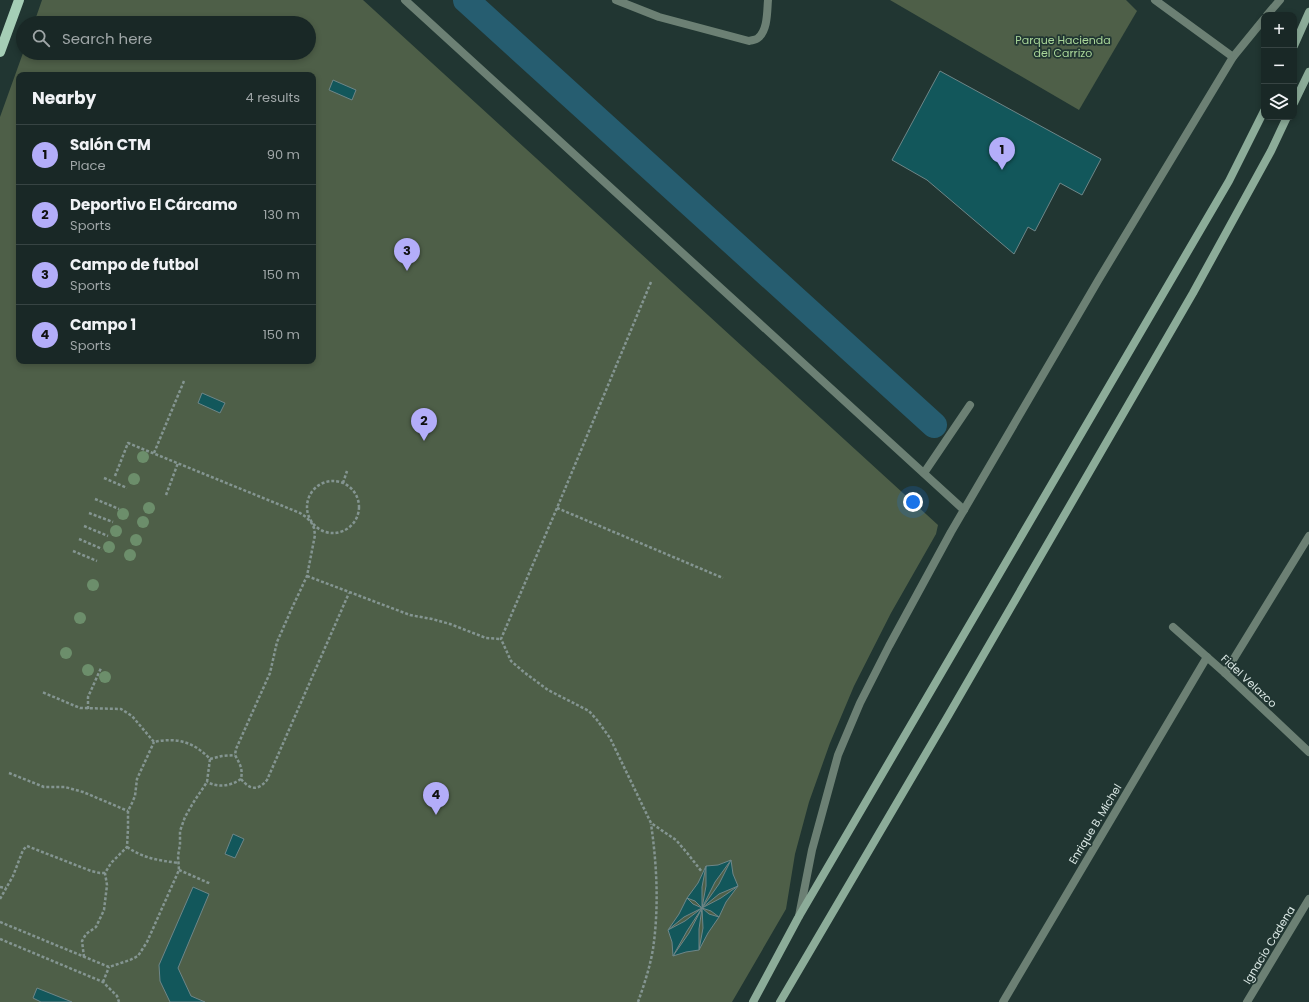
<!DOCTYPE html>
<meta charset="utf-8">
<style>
:root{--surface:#192826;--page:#22302e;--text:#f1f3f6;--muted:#9fa6a7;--line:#374443;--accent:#b3adf9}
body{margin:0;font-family:Poppins,sans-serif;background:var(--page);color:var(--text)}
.controls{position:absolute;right:12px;top:12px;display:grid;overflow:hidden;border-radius:8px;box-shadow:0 2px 6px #0003}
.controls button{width:36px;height:36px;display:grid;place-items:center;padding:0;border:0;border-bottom:1px solid var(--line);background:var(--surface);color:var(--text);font:20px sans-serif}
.you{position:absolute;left:913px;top:502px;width:14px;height:14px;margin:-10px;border:3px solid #fff;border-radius:50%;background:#1a73e8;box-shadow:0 0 0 6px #1a73e833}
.badge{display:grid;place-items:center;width:26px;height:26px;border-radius:50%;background:var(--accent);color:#111;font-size:13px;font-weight:700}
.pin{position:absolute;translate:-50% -33px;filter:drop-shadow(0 1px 2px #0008)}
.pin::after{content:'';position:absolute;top:21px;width:14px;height:12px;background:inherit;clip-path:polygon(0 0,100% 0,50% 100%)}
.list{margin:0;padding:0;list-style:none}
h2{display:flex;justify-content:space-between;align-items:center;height:52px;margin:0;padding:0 16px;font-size:17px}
h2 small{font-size:13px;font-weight:400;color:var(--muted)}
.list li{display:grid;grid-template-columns:26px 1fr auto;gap:12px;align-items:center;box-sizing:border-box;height:60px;padding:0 16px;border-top:1px solid var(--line)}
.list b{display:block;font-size:15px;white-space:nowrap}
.list p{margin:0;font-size:13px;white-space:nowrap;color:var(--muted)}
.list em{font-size:13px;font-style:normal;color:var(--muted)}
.icon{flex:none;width:22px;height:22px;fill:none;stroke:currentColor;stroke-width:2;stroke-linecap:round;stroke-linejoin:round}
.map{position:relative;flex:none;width:1309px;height:1002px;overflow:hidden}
.search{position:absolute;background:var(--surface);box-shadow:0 2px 6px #0003;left:16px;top:16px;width:300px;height:44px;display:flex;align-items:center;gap:10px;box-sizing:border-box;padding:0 14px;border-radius:22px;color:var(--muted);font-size:15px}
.panel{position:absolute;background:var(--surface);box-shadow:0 2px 6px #0003;left:16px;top:72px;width:300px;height:292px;border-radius:8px}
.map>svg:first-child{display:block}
.green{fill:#4e5f48;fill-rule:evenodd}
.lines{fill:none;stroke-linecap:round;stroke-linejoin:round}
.canal{stroke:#265d70;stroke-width:26}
.building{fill:#12575b;stroke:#6e8688}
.path{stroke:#849591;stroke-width:2.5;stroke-dasharray:3 2;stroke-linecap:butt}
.service{stroke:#6c8074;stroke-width:8}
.minor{stroke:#6c8074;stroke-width:8}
.secondary{stroke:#8cac99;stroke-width:8}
.primary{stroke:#a5ceb6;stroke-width:10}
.tree{fill:#6c8e6b}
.labels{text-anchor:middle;stroke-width:3.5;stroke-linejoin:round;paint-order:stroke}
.park-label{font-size:11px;fill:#a9d699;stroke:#213632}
.street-label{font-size:11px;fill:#dae7e4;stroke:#213632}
</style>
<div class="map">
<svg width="1309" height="1002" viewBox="0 0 1309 1002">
<rect width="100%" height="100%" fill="#213632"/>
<g class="green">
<path d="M42,0H363L938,525L936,534L891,613L854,686L830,743L809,802L795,854L786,909L732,1002H0V117L23,53H309V23H34ZM19,75H313V361H19Z"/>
<path d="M890,0H1126L1137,11L1079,110Z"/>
</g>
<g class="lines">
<path class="canal" d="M466,0L934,425"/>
</g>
<g class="building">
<path d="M940,71L1101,159L1082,195L1060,183L1035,231L1028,227L1014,254L927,180L892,160Z"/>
<path d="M333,80L356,90L352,100L329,90Z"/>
<path d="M202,393L225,403L220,413L198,403Z"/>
<path d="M233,834L244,839L235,858L225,854Z"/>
<path d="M731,860L733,874L738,886L719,894L702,908L719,884Z"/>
<path d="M731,860L715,882L702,908L706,886V866L718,865Z"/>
<path d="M706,866L702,887V908L695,901L687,898L698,883Z"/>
<path d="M738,886L726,902L719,917L711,911L702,908L721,898Z"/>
<path d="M193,887L209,894L178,968L191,996L205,1002H170L160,981L159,965Z"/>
<path d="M687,898L693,904L702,908L684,917L668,930L679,914Z"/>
<path d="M702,908L709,914L719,917L708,933L699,950L703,928Z"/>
<path d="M702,908L699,929V950L686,952L673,956L689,933Z"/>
<path d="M702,908L687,931L673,956L672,942L668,930L685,921Z"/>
<path d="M37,988L72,1002H41L33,998Z"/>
</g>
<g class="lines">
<g class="path">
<path d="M651,282L557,508L501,639L511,661L525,673L548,690L589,711L597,720L610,738L651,823L676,840L688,854L702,872"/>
<path d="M154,453L184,381"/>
<path d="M115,476L128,443L300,513L306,517L311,522L314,528L315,535L307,576L292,608L277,642L270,673L236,749L235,755C240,764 243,769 241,779C230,786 219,788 207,782"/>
<path d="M104,478L127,488"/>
<circle cx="333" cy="507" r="26"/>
<path d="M343,483L347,471"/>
<path d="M166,495L178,463"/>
<path d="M95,499L119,509"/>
<path d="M557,508L723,578"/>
<path d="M89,513L113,522"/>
<path d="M84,526L108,536"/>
<path d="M79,539L102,549"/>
<path d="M73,551L97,561"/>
<path d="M307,576L410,615L432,619L450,624L486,638L501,639"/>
<path d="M88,709V697L101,668"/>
<path d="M210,759L222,756L235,755"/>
<path d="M9,773L44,787H65L83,792L128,811"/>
<path d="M241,779C250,790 258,791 267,780L349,593"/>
<path d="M127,847C145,859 158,860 178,863"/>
<path d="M179,870L211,884"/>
<path d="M0,887L6,888"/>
<path d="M0,899L13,876L23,850L27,846L91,871L100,873H105"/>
<path d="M0,922L109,967L130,960L138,956L147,942L179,870L178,856L180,844V831L185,817L193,803L207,782L210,759C194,742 177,737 154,742L132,716L121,709L80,708L42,692"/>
<path d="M0,939L103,982L117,996L119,1002"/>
<path d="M84,957L82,941L86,934L96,927L104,910L107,885L105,873L111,863L127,847L128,828V811L132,803L135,796L137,779L154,742"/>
<path d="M103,982L109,967"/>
<path d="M638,1002C644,985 650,967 653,949C659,908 657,865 651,824"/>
</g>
<path class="service" d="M924,473L970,405"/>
<g class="minor">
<path d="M405,0L964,510"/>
<path d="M616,0L659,17L749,41C752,40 756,40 758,38C768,30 767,11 768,0"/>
<path d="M1155,0L1233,57"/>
<path d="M1267,15L1280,0"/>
<path d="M1173,627L1225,673L1309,752"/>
<path d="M1225,673L1309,536"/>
<path d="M799,916L812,850L838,755L860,703L889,646L951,532L1099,279L1233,57L1264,19"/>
<path d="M1003,1002L1207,657"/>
<path d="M1247,1002L1309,899"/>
</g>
<g class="secondary">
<path d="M1294,46L1309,12"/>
<path d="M1294,103L1309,72"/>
<path d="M753,1002L798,918L1229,181L1264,111"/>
<path d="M780,1002L948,716L1193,293L1271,151L1287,117"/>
</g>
<path class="primary" d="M0,52L19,0"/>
</g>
<g class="tree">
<circle cx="143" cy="457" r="6"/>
<circle cx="134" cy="479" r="6"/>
<circle cx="149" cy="508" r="6"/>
<circle cx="123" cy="514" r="6"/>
<circle cx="143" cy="522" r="6"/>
<circle cx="116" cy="531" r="6"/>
<circle cx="136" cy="540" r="6"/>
<circle cx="109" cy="547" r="6"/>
<circle cx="130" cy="555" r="6"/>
<circle cx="93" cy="585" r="6"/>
<circle cx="80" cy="618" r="6"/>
<circle cx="66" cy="653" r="6"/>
<circle cx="88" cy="670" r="6"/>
<circle cx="105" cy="677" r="6"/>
</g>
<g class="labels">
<g class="park-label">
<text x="1063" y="44">Parque Hacienda<tspan x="1063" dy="13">del Carrizo</tspan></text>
</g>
<g class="street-label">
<text transform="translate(1249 681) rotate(43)" y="4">Fidel Velazco</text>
<text transform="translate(1095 824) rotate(-59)" y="4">Enrique B. Michel</text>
<text transform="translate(1269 945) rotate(-59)" y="4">Ignacio Cadena</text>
</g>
</g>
</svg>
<div class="controls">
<button>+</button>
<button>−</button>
<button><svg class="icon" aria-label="layers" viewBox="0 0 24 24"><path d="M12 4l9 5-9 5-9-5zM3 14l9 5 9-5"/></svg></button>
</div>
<div class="you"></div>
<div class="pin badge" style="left:1002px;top:170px">1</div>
<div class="pin badge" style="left:424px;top:441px">2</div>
<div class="pin badge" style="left:407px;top:271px">3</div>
<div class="pin badge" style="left:436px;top:815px">4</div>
<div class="search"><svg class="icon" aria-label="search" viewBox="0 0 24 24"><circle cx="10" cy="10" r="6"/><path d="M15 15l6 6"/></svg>Search here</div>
<section class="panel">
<h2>Nearby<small>4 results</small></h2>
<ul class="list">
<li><span class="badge">1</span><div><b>Salón CTM</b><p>Place</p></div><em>90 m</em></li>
<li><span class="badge">2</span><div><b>Deportivo El Cárcamo</b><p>Sports</p></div><em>130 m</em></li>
<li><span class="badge">3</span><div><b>Campo de futbol</b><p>Sports</p></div><em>150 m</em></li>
<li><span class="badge">4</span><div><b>Campo 1</b><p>Sports</p></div><em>150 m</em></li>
</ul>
</section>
</div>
